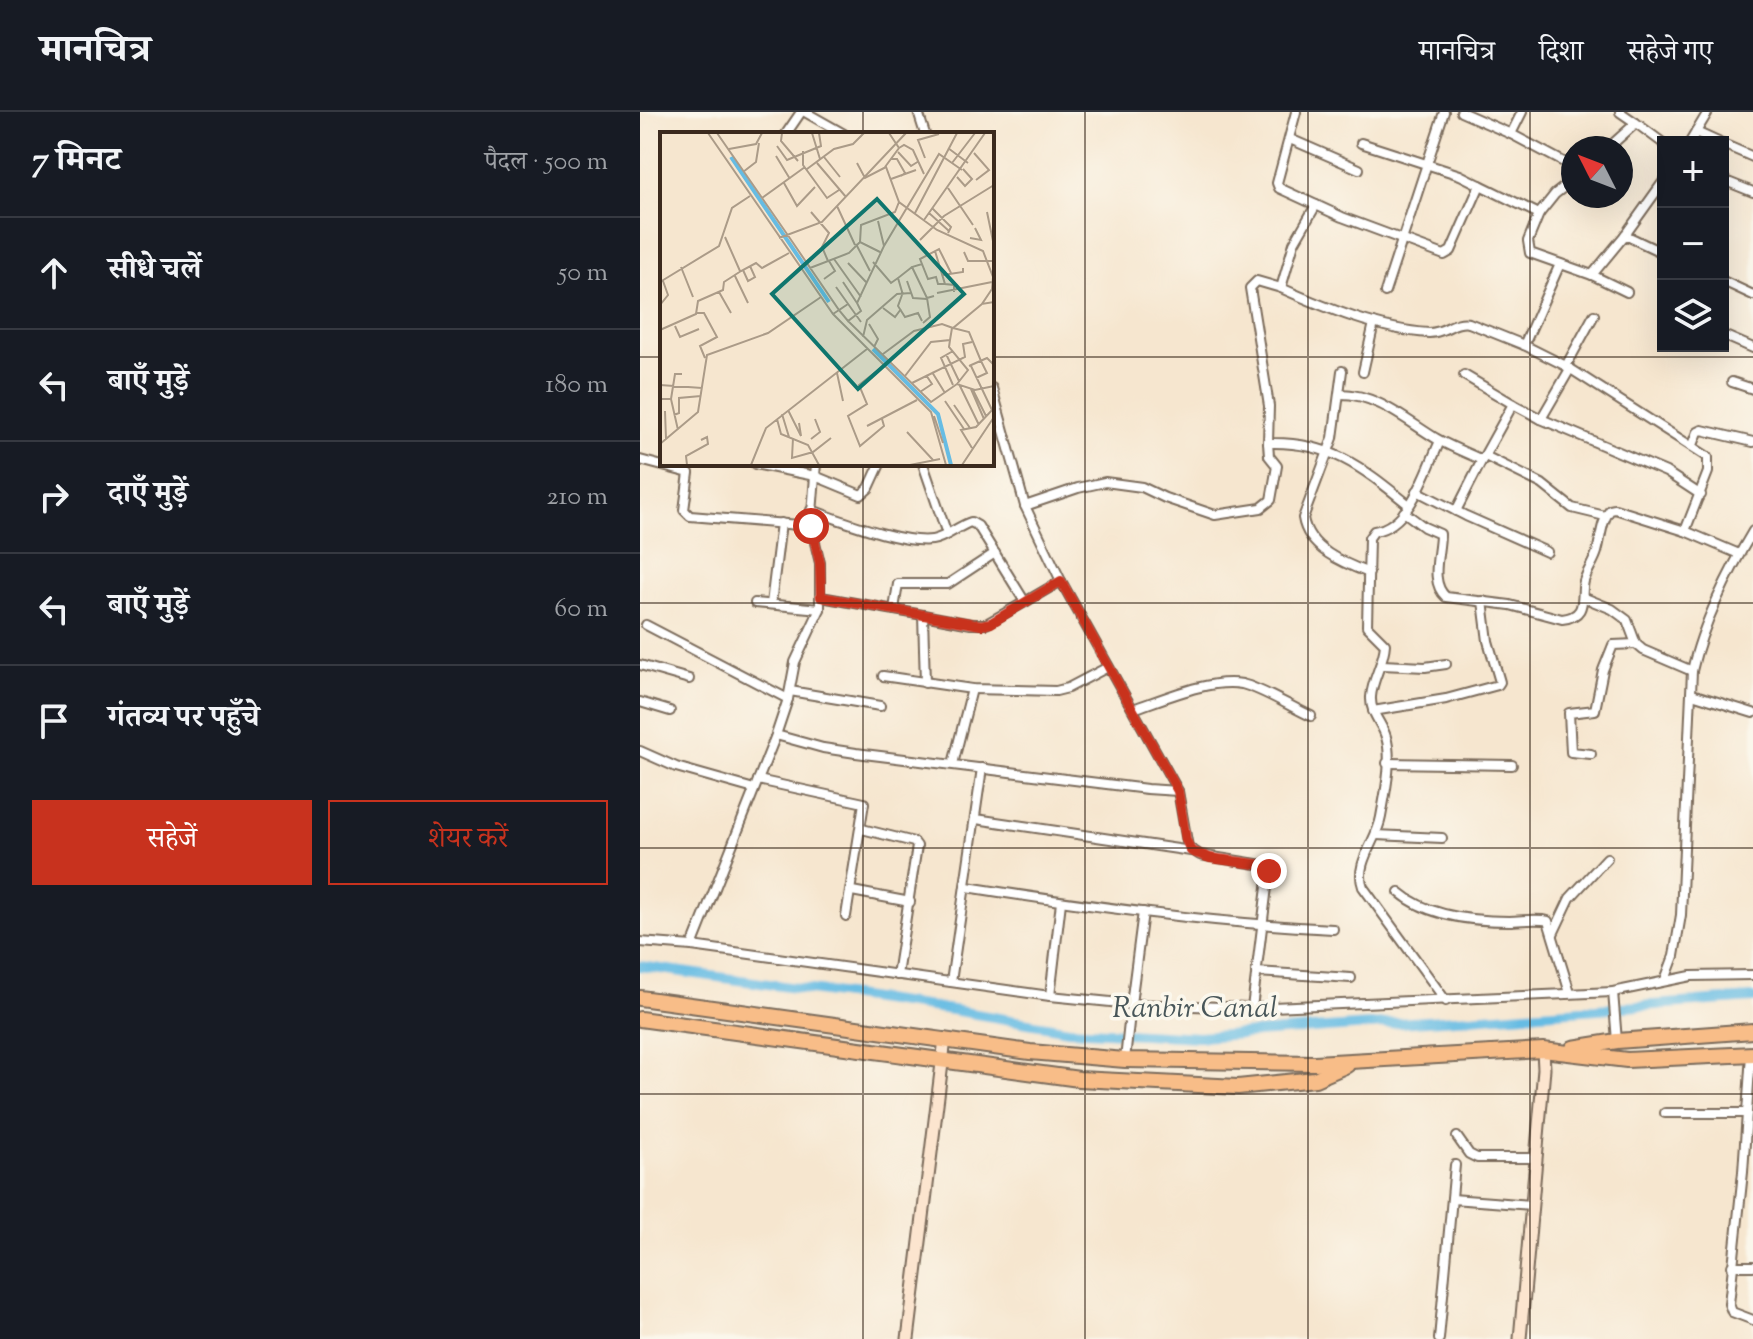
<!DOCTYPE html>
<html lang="hi">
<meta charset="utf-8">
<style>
:root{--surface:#171b24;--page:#242831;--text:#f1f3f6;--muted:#9ea1a6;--line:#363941;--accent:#c8321e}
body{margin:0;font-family:"Sorts Mill Goudy","Noto Serif Devanagari",serif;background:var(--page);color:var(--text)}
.controls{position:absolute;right:24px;top:24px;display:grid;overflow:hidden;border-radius:0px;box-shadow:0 8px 32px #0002}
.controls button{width:72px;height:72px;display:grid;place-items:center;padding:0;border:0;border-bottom:2px solid var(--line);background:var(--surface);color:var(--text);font:40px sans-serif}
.compass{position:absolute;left:921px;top:24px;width:72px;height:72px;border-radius:50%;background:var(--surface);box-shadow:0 8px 32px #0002;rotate:312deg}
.stop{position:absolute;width:24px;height:24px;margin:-18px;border:6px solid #c8321e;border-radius:50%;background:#fff}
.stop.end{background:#c8321e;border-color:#fff;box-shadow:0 2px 8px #0008}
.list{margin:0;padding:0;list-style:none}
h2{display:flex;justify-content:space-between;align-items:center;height:104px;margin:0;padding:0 32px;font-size:34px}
h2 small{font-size:26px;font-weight:400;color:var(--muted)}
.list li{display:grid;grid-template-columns:52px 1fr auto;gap:24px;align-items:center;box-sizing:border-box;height:112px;padding:0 32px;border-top:2px solid var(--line)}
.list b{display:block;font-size:30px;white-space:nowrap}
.list em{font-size:26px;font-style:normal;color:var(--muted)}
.actions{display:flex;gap:16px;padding:24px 32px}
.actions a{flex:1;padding:18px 0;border:2px solid var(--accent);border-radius:0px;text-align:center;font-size:28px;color:var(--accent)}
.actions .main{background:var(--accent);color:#fff}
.icon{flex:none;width:44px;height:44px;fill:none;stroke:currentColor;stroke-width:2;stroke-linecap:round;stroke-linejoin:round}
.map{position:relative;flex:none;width:1113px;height:1227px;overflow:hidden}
header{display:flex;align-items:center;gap:48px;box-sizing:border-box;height:112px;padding:0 40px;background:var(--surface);border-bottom:2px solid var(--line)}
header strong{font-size:38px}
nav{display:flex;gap:44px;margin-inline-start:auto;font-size:28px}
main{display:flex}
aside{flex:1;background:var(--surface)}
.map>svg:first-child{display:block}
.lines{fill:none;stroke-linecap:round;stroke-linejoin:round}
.canal{stroke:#66bce3;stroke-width:10}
.street-casing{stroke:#7c6c5c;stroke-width:12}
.secondary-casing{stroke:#7c6c5c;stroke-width:15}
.highway-casing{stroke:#7c6c5c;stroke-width:18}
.street{stroke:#fff;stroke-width:8}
.secondary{stroke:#fce5cf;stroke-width:11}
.highway{stroke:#f8bd88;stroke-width:14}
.route{stroke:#c8321e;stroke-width:10}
.grid{fill:none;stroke:#3b2a1e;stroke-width:2;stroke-opacity:0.55}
.labels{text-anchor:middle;stroke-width:7;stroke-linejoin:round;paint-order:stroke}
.water-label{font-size:30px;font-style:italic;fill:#485659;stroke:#fbf7ec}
.inset-river{fill:none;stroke:#66bce3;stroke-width:4}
.inset-road{fill:none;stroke:#ab9b88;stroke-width:2}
.view{fill:#0f766e;fill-opacity:0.15;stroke:#0f766e;stroke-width:4}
.inset-edge{fill:none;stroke:#3b2a1e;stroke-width:4}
</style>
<header>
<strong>मानचित्र</strong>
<nav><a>मानचित्र</a><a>दिशा</a><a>सहेजे गए</a></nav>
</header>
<main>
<aside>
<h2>7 मिनट<small>पैदल · 500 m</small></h2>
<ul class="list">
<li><svg class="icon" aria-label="ahead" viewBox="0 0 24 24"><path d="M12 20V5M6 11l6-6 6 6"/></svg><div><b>सीधे चलें</b></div><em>50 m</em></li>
<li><svg class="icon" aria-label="left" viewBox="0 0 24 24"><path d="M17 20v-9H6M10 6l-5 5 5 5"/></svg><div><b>बाएँ मुड़ें</b></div><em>180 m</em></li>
<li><svg class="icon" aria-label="right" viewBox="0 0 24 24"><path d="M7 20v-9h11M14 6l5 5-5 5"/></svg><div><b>दाएँ मुड़ें</b></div><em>210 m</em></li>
<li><svg class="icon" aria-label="left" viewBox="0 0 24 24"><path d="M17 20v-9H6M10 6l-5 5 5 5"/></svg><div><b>बाएँ मुड़ें</b></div><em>60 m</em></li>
<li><svg class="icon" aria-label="arrive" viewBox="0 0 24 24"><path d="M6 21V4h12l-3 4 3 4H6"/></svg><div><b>गंतव्य पर पहुँचे</b></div></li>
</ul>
<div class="actions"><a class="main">सहेजें</a><a>शेयर करें</a></div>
</aside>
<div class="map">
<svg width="1113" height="1227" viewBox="0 0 1113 1227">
<rect width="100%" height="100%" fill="#fbf7ec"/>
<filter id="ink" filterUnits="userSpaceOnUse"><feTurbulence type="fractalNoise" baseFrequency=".0125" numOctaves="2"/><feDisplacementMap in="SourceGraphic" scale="16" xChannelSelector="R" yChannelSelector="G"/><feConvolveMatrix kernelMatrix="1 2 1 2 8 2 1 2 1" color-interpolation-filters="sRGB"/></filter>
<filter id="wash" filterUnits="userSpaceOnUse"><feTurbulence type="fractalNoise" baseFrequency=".006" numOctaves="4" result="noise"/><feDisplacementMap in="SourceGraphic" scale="32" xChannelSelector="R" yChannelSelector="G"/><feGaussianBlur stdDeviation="1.8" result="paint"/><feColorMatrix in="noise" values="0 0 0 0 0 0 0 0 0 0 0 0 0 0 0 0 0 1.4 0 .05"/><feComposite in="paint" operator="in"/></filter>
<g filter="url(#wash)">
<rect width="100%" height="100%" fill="#f6e6cf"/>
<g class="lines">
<path class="canal" d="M0,854L312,898L429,918L559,925L1113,886"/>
</g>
</g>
<g filter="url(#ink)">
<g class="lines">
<g class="street-casing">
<g id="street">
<path d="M165,0L204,22"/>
<path d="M278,0L285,22"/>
<path d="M656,0L637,71L639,76L702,105L804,143L811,139L840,73L899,102L915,82L933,68"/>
<path d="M821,0L871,22L933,55"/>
<path d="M980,0L996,11"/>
<path d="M1056,20L1078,30"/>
<path d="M146,22L161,0"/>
<path d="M871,22L882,0"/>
<path d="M650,27L719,57"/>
<path d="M1050,30L1068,0"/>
<path d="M721,31L820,63L840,73"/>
<path d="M1083,32L1113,45"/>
<path d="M968,36L996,11L1023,31"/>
<path d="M1083,68L1113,80"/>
<path d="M676,93L654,131L641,176C686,196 739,218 789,221C805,221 814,208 829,211L884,233L926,254"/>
<path d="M899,102L888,129L890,141L952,163L987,180"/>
<path d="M985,123L1023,141"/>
<path d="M952,163L985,123L1023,70"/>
<path d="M1083,169L1113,183"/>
<path d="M641,176L617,169L610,176L629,294L628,331C691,329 723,356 769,393"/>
<path d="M745,180L804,0"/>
<path d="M954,203L926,254L1068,345V360L1045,419L1099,442"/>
<path d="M1083,223L1113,236"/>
<path d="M884,233L920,152"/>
<path d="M702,259L693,326L663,406C668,437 703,451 729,461"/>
<path d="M723,260L734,211"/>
<path d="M824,263L873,292"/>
<path d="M1092,270L1113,277"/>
<path d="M352,276L385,394L421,469L538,679L548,735L560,743L623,753L629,759L612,896L491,892L485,948"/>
<path d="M701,282C737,282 767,309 797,327C811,335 827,341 842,348L873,292L901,307L930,257"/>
<path d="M901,307L1026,360L1061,383"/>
<path d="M800,329C786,359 771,414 734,419L729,426L727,514L745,532C744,551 732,567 731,585C730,601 742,611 746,625C753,648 745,682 741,705C737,729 714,751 723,775L806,889"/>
<path d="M1053,333L1058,320L1062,318L1113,330"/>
<path d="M845,344L902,372L932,396L965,404"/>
<path d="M0,348L49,361L44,398L50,404L171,414"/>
<path d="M115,352L175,364L176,352"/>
<path d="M283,352L307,422"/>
<path d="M777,379L826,404L907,440"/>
<path d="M385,394L438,376L465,370L502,375L525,386L575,403L621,396L631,388L637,354L629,344L628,331"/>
<path d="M171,398C201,408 261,432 292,428C306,426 318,414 331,410L338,414L385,490L421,469"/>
<path d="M816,399L842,348"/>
<path d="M764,400L784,415L800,422C800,442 789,470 806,485L870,493L922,507C949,504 940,485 944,469C947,459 954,450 957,440C961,426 961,410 970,398L975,397L1045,419"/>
<path d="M181,485L283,503L285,571"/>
<path d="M945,486L972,497L987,508L996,532L1003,538L1052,559"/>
<path d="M115,491L180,497"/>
<path d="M131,492L141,411"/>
<path d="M254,497L258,472H308L355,441"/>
<path d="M283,503L331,512H346L385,490"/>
<path d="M6,513L148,587"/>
<path d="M0,553L49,567"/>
<path d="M742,553L785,555L806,552"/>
<path d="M243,564L332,577L416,579L428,576L468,555"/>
<path d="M150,579L240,594"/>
<path d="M1052,582L1113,601"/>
<path d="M0,590L30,599"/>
<path d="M493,597C523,587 570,566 602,572C623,577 651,595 671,604"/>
<path d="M733,599L806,587L858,573L860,570L848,529L843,489"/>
<path d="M136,623L183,636L216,641L507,677L538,679"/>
<path d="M0,639L36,655L114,677"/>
<path d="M951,642L931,640L929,601L955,598L963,558L973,533L996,532"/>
<path d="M747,651L872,653"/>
<path d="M313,652L332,577"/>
<path d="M118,668L224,691L206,804"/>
<path d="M336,707L551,739"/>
<path d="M222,717L274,730L277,734L257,863"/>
<path d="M736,723L802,726"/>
<path d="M327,775C448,794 570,811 693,817"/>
<path d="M212,779L270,790"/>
<path d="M759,780C788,805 833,809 869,809C882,809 896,806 908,809L930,881"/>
<path d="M913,822L930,786L967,746"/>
<path d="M0,830L52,834L410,884L491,892L503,800"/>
<path d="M52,834L136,623L148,587L155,550L180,497V451L171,414L175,364L221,383L229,376L240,352"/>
<path d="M616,860L711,866"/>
<path d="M1025,868L1034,844L1041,803L1052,559C1062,513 1089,459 1113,419"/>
<path d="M311,870L342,656"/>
<path d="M973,880L977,929"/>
<path d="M410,884L421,790"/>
<path d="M612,896L973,880L1051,864L1113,863"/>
<path d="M1111,942L1103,1060L1089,1192L1092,1200L1113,1208"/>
<path d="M1025,1001H1107"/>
<path d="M817,1025L829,1042L837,1046H896"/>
<path d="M812,1087L892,1093"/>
<path d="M1092,1154H1113"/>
<path d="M799,1227L815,1053"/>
</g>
</g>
<g class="secondary-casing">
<g id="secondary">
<path d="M268,1227L305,927"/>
<path d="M880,1227L904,957L903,938"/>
</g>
</g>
<g class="highway-casing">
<g id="highway">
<path d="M0,886L390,940L485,948L675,951L903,938L987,948L1113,942"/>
<path d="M0,907L439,967L598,975L675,967L707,953"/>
<path d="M933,936L977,929L1113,919"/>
</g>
</g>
<use href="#street" class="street"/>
<use href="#secondary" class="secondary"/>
<use href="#highway" class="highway"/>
</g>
</g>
<g class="lines" filter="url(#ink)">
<path class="route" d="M171,414L180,451L181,485L341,513L351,511L421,469L538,679L546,728L551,739L570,746L623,753L629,759"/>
</g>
<path class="grid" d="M223,0V22M445,0V1227M668,0V1227M890,0V1227M0,245H22M352,245H1113M223,352V1227M0,491H1113M0,736H1113M0,982H1113"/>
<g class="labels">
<g class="water-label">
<text x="555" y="905">Ranbir Canal</text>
</g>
</g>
<g transform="translate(20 20)">
<rect width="334" height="334" fill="#f6e6cf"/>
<path class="inset-river" d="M71,25L169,170M213,217L278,282L291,333"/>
<path class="inset-road" d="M48,1L173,182L271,280L286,333M57,1L127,102M122,1L121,9L138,29M152,1L160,27M117,14L127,28L161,14L159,1M239,16L244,13L253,18L264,42M288,16L308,31M69,17L96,12L102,1M143,19V33L167,66L179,58M238,20L251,34L259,29M314,21L329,38L316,48M116,24L130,47M164,25L180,45M265,26L258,8L279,2M231,27H237L245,41L241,44M157,31L186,65M197,31L205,46L226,35L239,70L277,98L323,119L333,145L332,157L322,172L334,170M292,31L315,1M225,35L239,16L229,1M147,37L174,17L193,12L204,1M83,40L96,30L99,11M297,45L305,54L312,47L303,37M231,47L256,38M124,51L137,74L155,55M288,56L313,93M102,66L145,35M177,74L195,113M272,76L291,95L288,101M151,80L169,101L162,115L168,129M327,80L334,114M255,81L297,1M269,81L289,99M264,88L325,1M127,102L179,178L188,172M65,105L80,139M119,106L162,90L246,1M310,106L321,108L315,96M260,108L284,84L334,53M200,110L201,93L235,80L239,70M196,112L210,139M224,114L279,22L302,38M275,119L285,152L294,153V160M304,120L308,129H334M174,127L201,165M213,130L231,151L238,146M188,131L206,150M262,132L252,135L267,166M21,135L33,165M150,136L189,121L200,110L220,120M83,138L88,149L95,145L90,134M283,143L303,140V136M75,144L88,171M164,147L175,139L169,129M247,149L253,166L267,167M0,150L59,114L72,76L90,64M183,150L197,171M285,152H278L276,145L268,147L260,127L279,117L291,141M176,155L201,190M59,160L71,181M277,161L332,150M242,163L238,174L245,185L258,181L262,189M243,163L238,146L252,135M0,173L8,163L3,149M223,176L235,185L241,177M37,181H44L57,205L40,214L45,226M173,182L179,178L188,189L201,179L197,171L224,114L218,89M188,189L271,270L297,252L315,258L334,254M263,191L270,185L267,166L274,164M209,192L218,207L214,215M15,194L20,205L39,197M293,196L309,200L321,229M0,198L36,182L38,169L63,158L64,150L81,139L96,131L102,136L129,121M203,205L207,188L237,162L251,161M290,208L289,215L308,238L297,252M293,219L281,226L293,253M223,222L254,199L282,192L293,196L322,172M286,222L299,249M309,234L327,226L334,233M311,234L332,278M272,240L285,261M177,241L183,269M245,244L271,210L290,208L292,196M316,246L327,241L321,229M252,251L305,225L303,212L312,210M299,252L319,293M0,253L42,256M311,257L324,287M313,258L326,284M260,260L272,252L266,243M0,267H11L18,298M11,267L15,242H22M285,269L304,297M294,273L310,296M128,278L141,304L139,291M5,279L6,307M122,282L129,305M14,283L19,281V266L41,264M274,284L283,311M117,287L121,302L148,313L159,333M222,287L224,294L200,314L188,284L207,272L199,253L222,235M207,294L257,268M247,300L273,328M133,306L132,326L153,320L171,306M151,307L160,300L155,287M0,312L38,280L47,223L108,201L161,165M312,316L301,298L316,295L334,276M27,333L26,324L48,312L47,305L41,308M91,333L106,296L207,217M250,333L280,327M302,333L334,285"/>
<path class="view" d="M217,67L304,162L198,257L112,162Z"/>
<rect width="334" height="334" class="inset-edge"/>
</g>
</svg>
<div class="controls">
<button>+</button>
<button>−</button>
<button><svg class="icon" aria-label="layers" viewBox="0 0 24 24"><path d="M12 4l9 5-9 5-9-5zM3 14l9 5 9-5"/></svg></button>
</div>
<svg class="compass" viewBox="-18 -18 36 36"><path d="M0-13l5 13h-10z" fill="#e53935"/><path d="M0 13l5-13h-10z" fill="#9ea1a6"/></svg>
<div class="stop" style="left:171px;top:414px"></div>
<div class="stop end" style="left:629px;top:759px"></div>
</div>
</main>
